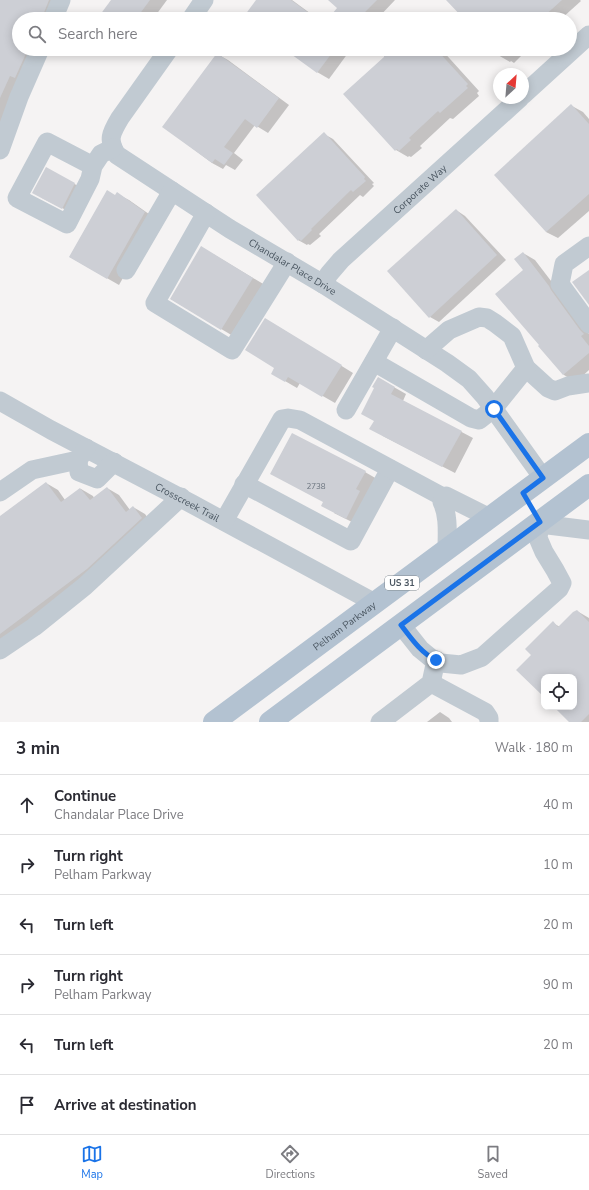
<!DOCTYPE html>
<meta charset="utf-8">
<style>
:root{--surface:#fff;--page:#f7f7f7;--text:#2b2b33;--muted:#7c7c81;--line:#e1e1e2;--accent:#1a73e8}
body{margin:0;font-family:"Nunito Sans",sans-serif;background:var(--page);color:var(--text)}
.controls{position:absolute;right:12px;bottom:12px;display:grid;overflow:hidden;border-radius:8px;box-shadow:0 2px 10px #0003}
.controls button{width:36px;height:36px;display:grid;place-items:center;padding:0;border:0;border-bottom:1px solid var(--line);background:var(--surface);color:var(--text);font:20px sans-serif}
.compass{position:absolute;left:493px;top:68px;width:36px;height:36px;border-radius:50%;background:var(--surface);box-shadow:0 2px 10px #0003;rotate:26deg}
.stop{position:absolute;width:12px;height:12px;margin:-9px;border:3px solid #1a73e8;border-radius:50%;background:#fff}
.stop.end{background:#1a73e8;border-color:#fff;box-shadow:0 1px 4px #0008}
.list{margin:0;padding:0;list-style:none}
h2{display:flex;justify-content:space-between;align-items:center;height:52px;margin:0;padding:0 16px;font-size:17px}
h2 small{font-size:13px;font-weight:400;color:var(--muted)}
.list li{display:grid;grid-template-columns:26px 1fr auto;gap:12px;align-items:center;box-sizing:border-box;height:60px;padding:0 16px;border-top:1px solid var(--line)}
.list b{display:block;font-size:15px;white-space:nowrap}
.list p{margin:0;font-size:13px;white-space:nowrap;color:var(--muted)}
.list em{font-size:13px;font-style:normal;color:var(--muted)}
.icon{flex:none;width:22px;height:22px;fill:none;stroke:currentColor;stroke-width:2;stroke-linecap:round;stroke-linejoin:round}
.map{position:relative;flex:none;width:589px;height:722px;overflow:hidden}
.search{position:absolute;background:var(--surface);box-shadow:0 2px 10px #0003;left:12px;right:12px;top:12px;height:44px;display:flex;align-items:center;gap:10px;box-sizing:border-box;padding:0 14px;border-radius:22px;color:var(--muted);font-size:15px}
.sheet{height:412px;background:var(--surface)}
nav{display:flex;justify-content:space-around;align-items:center;box-sizing:border-box;height:56px;border-top:1px solid var(--line);background:var(--surface);font-size:11px;color:var(--muted)}
nav a{display:grid;justify-items:center;gap:2px}
nav .on{color:var(--accent)}
.map>svg:first-child{display:block}
.shadow{fill:#0003}
.building{fill:#cdcfd5}
.lines{fill:none;stroke-linecap:round;stroke-linejoin:round}
.minor{stroke:#c1cad2;stroke-width:19}
.major{stroke:#b3c2d1;stroke-width:22}
.route{stroke:#1a73e8;stroke-width:5}
.labels{text-anchor:middle;stroke-width:4;stroke-linejoin:round;paint-order:stroke}
.number-label{font-size:8px;fill:#6b747e}
.shield{fill:#fff;stroke:#808990;stroke-width:1}
.shield-label{font-size:9px;font-weight:bold;fill:#4a5661}
.street-label{font-size:10px;fill:#4a5661;stroke:#fff}
</style>
<div class="map">
<svg width="589" height="722" viewBox="0 0 589 722">
<rect width="100%" height="100%" fill="#f5f3f3"/>
<g class="shadow">
<path d="M0,0H65L56,19H19V49H44L0,131Z"/>
<path d="M112,0H167L153,19H98Z"/>
<path d="M257,0H292L318,19H245Z"/>
<path d="M330,0H395L377,19H330L338,8Z"/>
<path d="M451,0H580L581,1L561,19H465Z"/>
<path d="M120,49H131L128,54Z"/>
<path d="M286,49H351L329,79L317,72Z"/>
<path d="M393,49H441L479,91L477,93L479,96L453,119L450,118L420,146L422,148L411,157L409,156L408,157L396,150Z"/>
<path d="M492,49H525L523,51L524,53L514,63L511,61L510,62L498,55Z"/>
<path d="M217,54L228,60L289,105L268,133L255,125L234,153L243,160L235,170L226,165L223,169L212,163L164,127Z"/>
<path d="M572,106L583,112L589,119V211L558,238L546,232Z"/>
<path d="M324,134L333,139L374,183L372,184L374,186L363,197L360,195L319,234L321,236L310,245L308,244L307,245L298,240Z"/>
<path d="M46,169L84,189L72,213L42,198Z"/>
<path d="M117,194L129,200L156,219L119,285L70,257Z"/>
<path d="M456,210L465,216L506,260L439,322L430,317Z"/>
<path d="M523,253L535,260L561,294L563,298L589,334V370L576,382L564,375L539,346L540,345L524,271Z"/>
<path d="M213,254L265,285L233,336L171,299Z"/>
<path d="M277,326L353,373L335,403L300,383L297,388L285,381L276,368Z"/>
<path d="M378,378L406,394L403,401L473,438L455,473L383,436L375,421Z"/>
<path d="M365,472L377,479L358,525L334,513Z"/>
<path d="M46,483L58,490L65,500L81,489L93,496L94,498L107,488L119,495L130,510L133,507L145,514L153,525L0,649V517Z"/>
<path d="M577,611L589,618V722H571L555,707H574V677H544V696L532,655L553,623L560,627Z"/>
<path d="M440,712L449,718L452,722H427Z"/>
</g>
<g class="building">
<path d="M0,0H49L43,15L42,19H19V49H28L15,78L10,76L0,98Z"/>
<path d="M111,0H150L136,19H97Z"/>
<path d="M256,0H291L317,19H242Z"/>
<path d="M328,0H377L358,19H328L337,8Z"/>
<path d="M446,0H562L542,18L541,16L538,19H464Z"/>
<path d="M284,49H335L317,73Z"/>
<path d="M391,49H436L468,84L466,86L468,88L440,113L438,111L409,138L411,140L399,151L397,149L395,151L343,94L384,57V56Z"/>
<path d="M217,53L279,98L257,128L245,119L224,147L233,153L224,165L215,159L212,163L162,127Z"/>
<path d="M571,104L589,124V194L546,232L494,175Z"/>
<path d="M324,132L365,177L364,179L366,181L353,192L351,190L311,229L312,230L301,241L299,239L298,241L256,195Z"/>
<path d="M46,167L75,183L62,209L32,193Z"/>
<path d="M107,190L115,195L117,192L145,212L107,279L69,257Z"/>
<path d="M456,209L497,255L429,318L387,271Z"/>
<path d="M201,246L253,278L221,330L170,299Z"/>
<path d="M523,252L549,286L551,290L580,330L584,334L581,336L589,346V353L563,375L538,346L539,345L495,294L523,270L514,259Z"/>
<path d="M589,270V305L572,282Z"/>
<path d="M265,318L342,365L322,397L288,377L285,382L271,374L274,368L245,350Z"/>
<path d="M378,377L395,387L391,394L462,431L442,467L369,429L374,421L361,414L374,388L372,387Z"/>
<path d="M292,433L366,471L356,489L360,491L346,519L321,506L323,502L270,474Z"/>
<path d="M46,482L61,502L80,488L90,500L107,487L126,512L133,506L142,518L87,569L0,634V516Z"/>
<path d="M577,610L589,622V714L581,722H569L554,707H574V677H544V697L516,670L531,655L525,649L553,621L558,627L573,612Z"/>
</g>
<g class="lines">
<g class="minor">
<path d="M53,19L61,0"/>
<path d="M191,19L204,0"/>
<path id="s1" d="M169,49L120,118C111,133 107,140 117,155L230,229L323,284L447,363L469,379L485,397L543,478"/>
<path d="M523,95L589,35"/>
<path d="M0,150L19,97L40,49"/>
<path d="M93,166L90,179L67,224L17,198L47,142L93,166L101,154L113,148"/>
<path d="M206,213L155,303L232,350L287,262"/>
<path d="M589,246L564,264L560,284L589,324"/>
<path d="M126,270L172,191"/>
<path id="s2" d="M323,284L329,274L341,260L520,98"/>
<path d="M426,350L449,330L479,317L487,318L495,323L512,336L526,368L548,388L555,391L568,386L589,383"/>
<path d="M374,362L471,418L479,420L493,409L526,368"/>
<path id="s3" d="M0,401L51,430L192,504L375,603"/>
<path d="M346,410L393,328"/>
<path d="M78,460L79,472L97,479L114,462"/>
<path d="M244,484L351,541L390,469"/>
<path d="M0,492L32,470L78,460L86,448"/>
<path d="M224,521L282,419L288,418L300,420L443,497"/>
<path d="M447,550C447,534 449,516 442,502L443,497L446,496L490,518"/>
<path d="M401,625L420,649L431,658L441,663L461,665L482,657L559,589L562,583L555,570L544,552L538,538L540,522L548,525L589,530"/>
<path d="M0,650L34,627L85,586L181,497"/>
<path d="M431,683L485,712L489,718V722"/>
<path d="M380,722L431,683L436,660"/>
</g>
<g class="major">
<path id="s4" d="M214,722L589,444"/>
<path d="M270,722L589,485"/>
</g>
</g>
<g class="lines">
<path class="route" d="M436,660C421,653 411,638 401,625L540,522L523,493L543,478L494,409"/>
</g>
<g class="labels">
<g class="number-label">
<text x="316" y="489">2738</text>
</g>
<rect class="shield" x="385" y="576" width="34" height="14" rx="3"/>
<g class="shield-label">
<text x="402" y="586">US 31</text>
</g>
<g class="street-label">
<text dy="4" stroke="none"><textPath href="#s2" startOffset="136">Corporate Way</textPath></text>
<text dy="4" stroke="none"><textPath href="#s1" startOffset="333">Chandalar Place Drive</textPath></text>
<text dy="4" stroke="none"><textPath href="#s3" startOffset="213">Crosscreek Trail</textPath></text>
<text dy="4" stroke="none"><textPath href="#s4" startOffset="162">Pelham Parkway</textPath></text>
</g>
</g>
</svg>
<div class="controls">
<button><svg class="icon" aria-label="locate" viewBox="0 0 24 24"><circle cx="12" cy="12" r="6"/><path d="M12 2v4M12 18v4M2 12h4M18 12h4"/></svg></button>
</div>
<svg class="compass" viewBox="-18 -18 36 36"><path d="M0-13l5 13h-10z" fill="#e53935"/><path d="M0 13l5-13h-10z" fill="#7c7c81"/></svg>
<div class="stop" style="left:494px;top:409px"></div>
<div class="stop end" style="left:436px;top:660px"></div>
<div class="search"><svg class="icon" aria-label="search" viewBox="0 0 24 24"><circle cx="10" cy="10" r="6"/><path d="M15 15l6 6"/></svg>Search here</div>
</div>
<section class="sheet">
<h2>3 min<small>Walk · 180 m</small></h2>
<ul class="list">
<li><svg class="icon" aria-label="ahead" viewBox="0 0 24 24"><path d="M12 20V5M6 11l6-6 6 6"/></svg><div><b>Continue</b><p>Chandalar Place Drive</p></div><em>40 m</em></li>
<li><svg class="icon" aria-label="right" viewBox="0 0 24 24"><path d="M7 20v-9h11M14 6l5 5-5 5"/></svg><div><b>Turn right</b><p>Pelham Parkway</p></div><em>10 m</em></li>
<li><svg class="icon" aria-label="left" viewBox="0 0 24 24"><path d="M17 20v-9H6M10 6l-5 5 5 5"/></svg><div><b>Turn left</b></div><em>20 m</em></li>
<li><svg class="icon" aria-label="right" viewBox="0 0 24 24"><path d="M7 20v-9h11M14 6l5 5-5 5"/></svg><div><b>Turn right</b><p>Pelham Parkway</p></div><em>90 m</em></li>
<li><svg class="icon" aria-label="left" viewBox="0 0 24 24"><path d="M17 20v-9H6M10 6l-5 5 5 5"/></svg><div><b>Turn left</b></div><em>20 m</em></li>
<li><svg class="icon" aria-label="arrive" viewBox="0 0 24 24"><path d="M6 21V4h12l-3 4 3 4H6"/></svg><div><b>Arrive at destination</b></div></li>
</ul>
</section>
<nav>
<a class="on"><svg class="icon" aria-label="map" viewBox="0 0 24 24"><path d="M3 6l6-2 6 2 6-2v14l-6 2-6-2-6 2zM9 4v14M15 6v14"/></svg>Map</a>
<a><svg class="icon" aria-label="directions" viewBox="0 0 24 24"><path d="M12 3l9 9-9 9-9-9zM9 14v-3h6M13 9l2 2-2 2"/></svg>Directions</a>
<a><svg class="icon" aria-label="saved" viewBox="0 0 24 24"><path d="M7 4h10v16l-5-4-5 4z"/></svg>Saved</a>
</nav>
